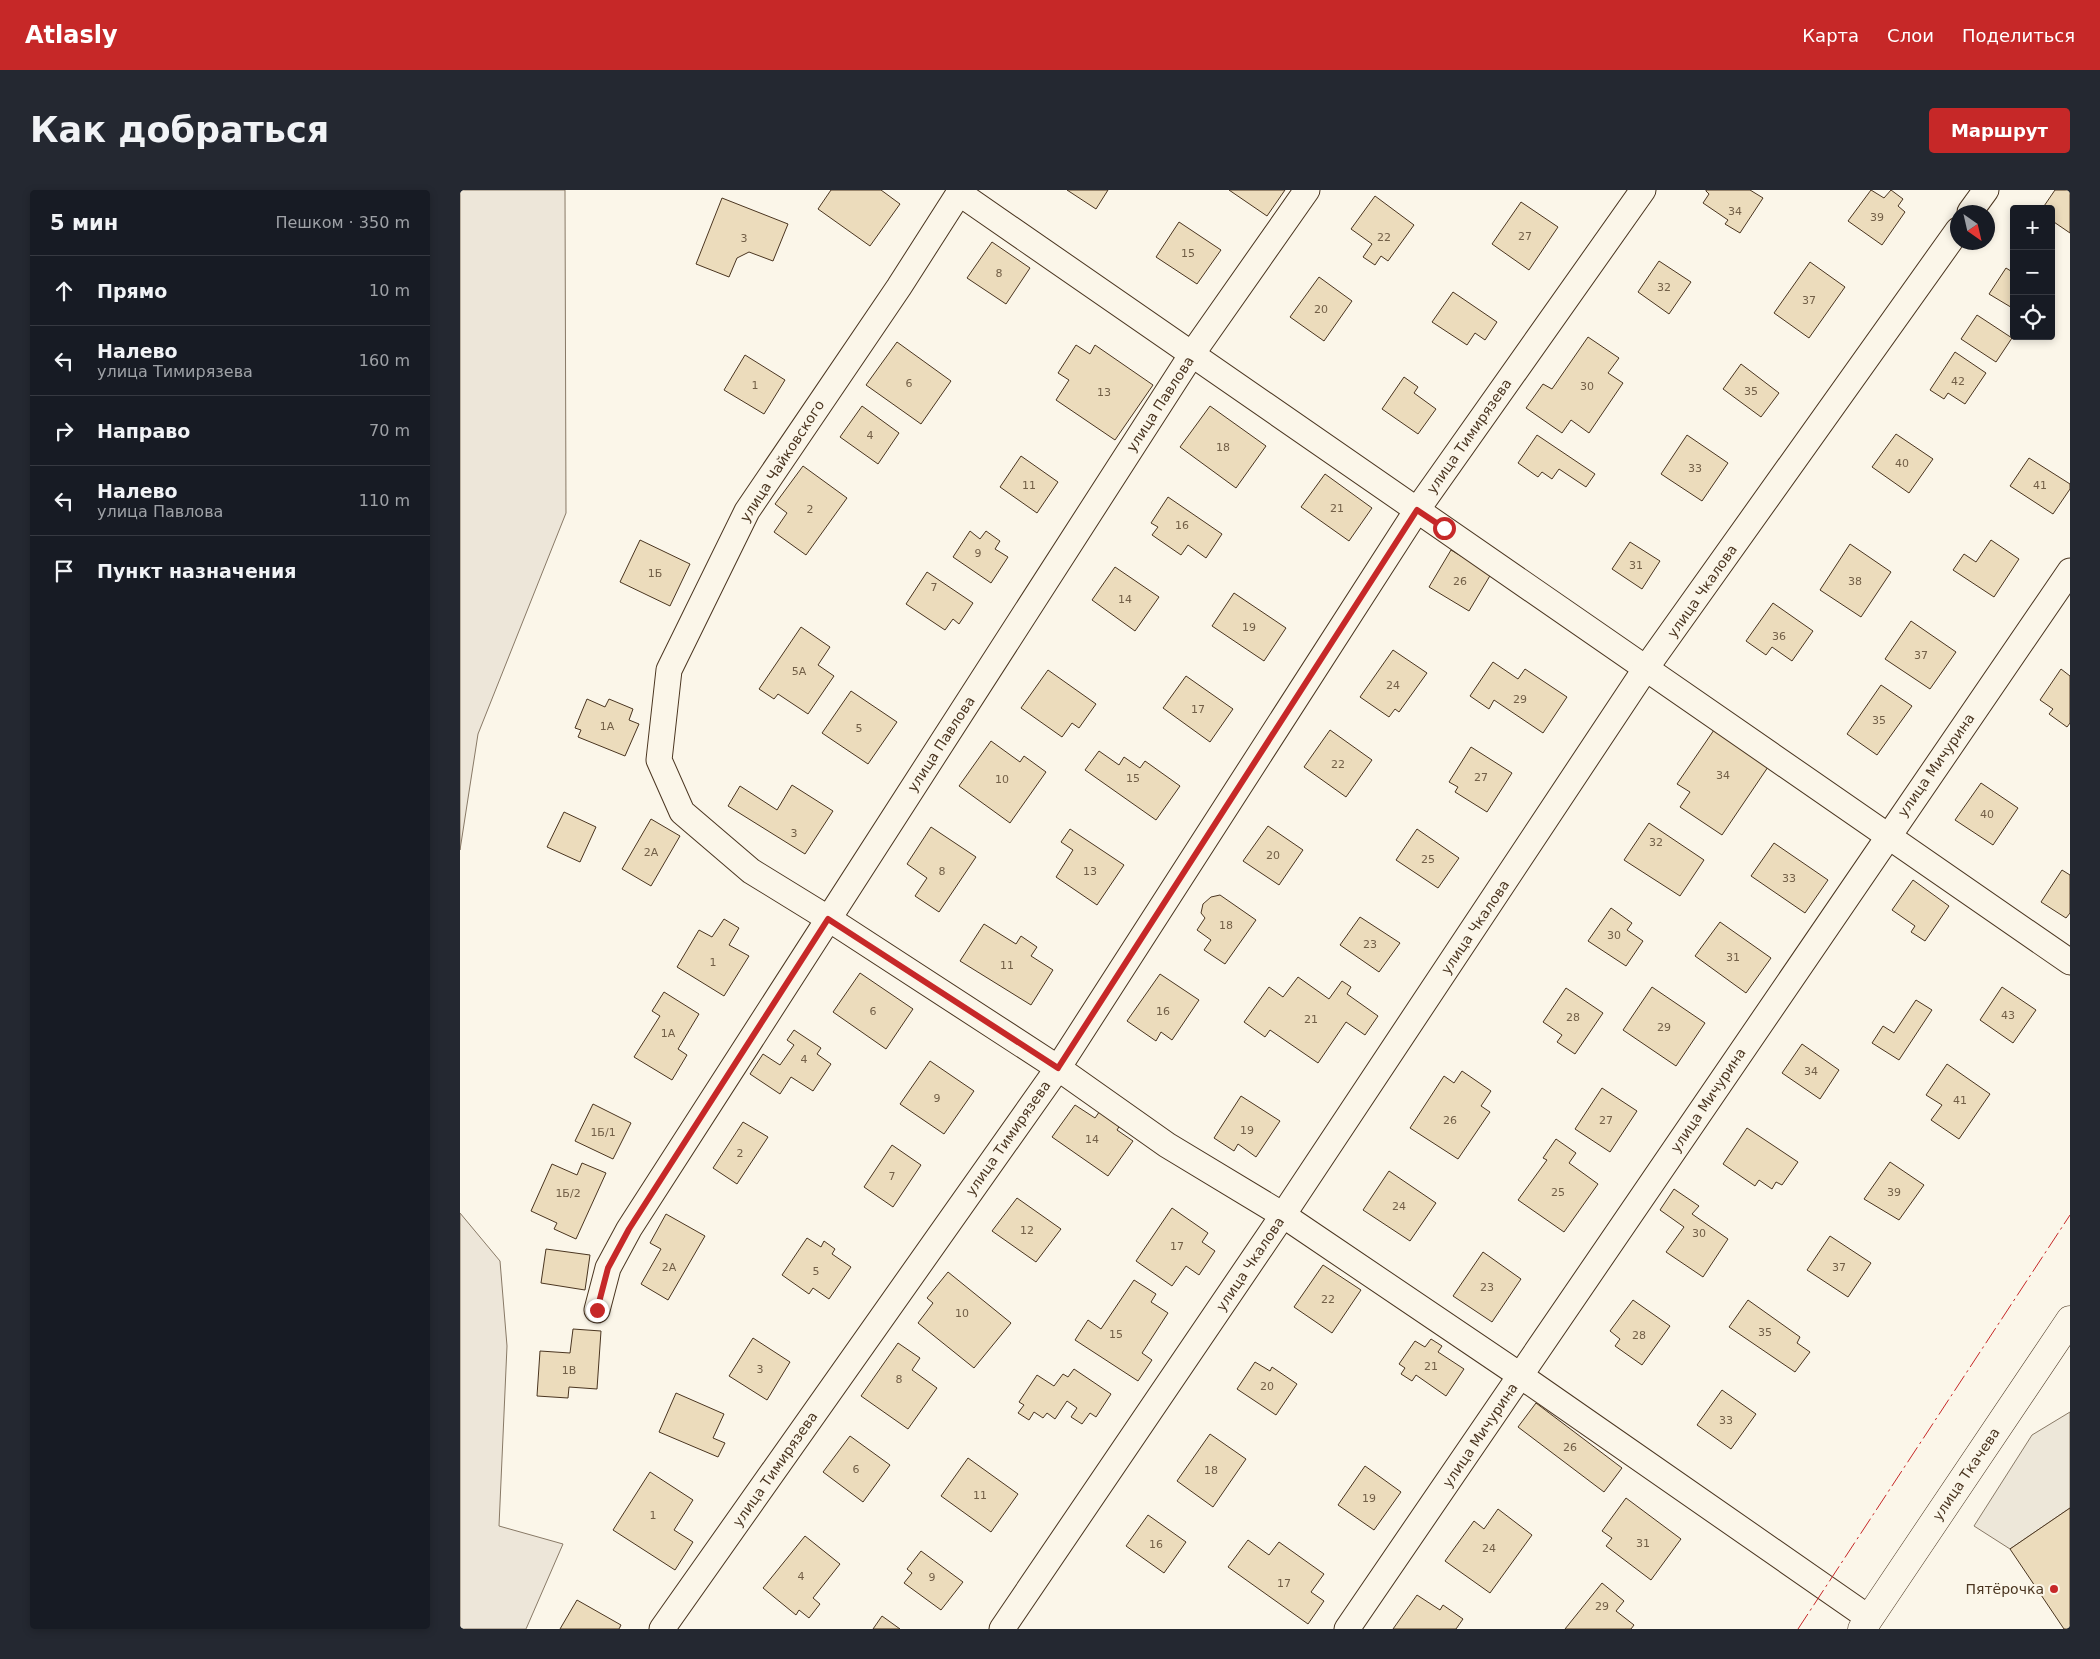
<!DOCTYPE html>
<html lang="ru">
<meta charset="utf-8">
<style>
:root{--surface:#171b24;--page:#242831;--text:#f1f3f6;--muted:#9ea1a6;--line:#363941;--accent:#c62828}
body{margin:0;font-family:"DejaVu Sans",sans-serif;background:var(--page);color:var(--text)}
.controls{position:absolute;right:15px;top:15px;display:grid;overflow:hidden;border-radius:5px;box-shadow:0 2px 8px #0003}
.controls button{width:45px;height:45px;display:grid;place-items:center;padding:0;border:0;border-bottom:1px solid var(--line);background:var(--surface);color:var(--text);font:25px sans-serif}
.compass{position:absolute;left:1490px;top:15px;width:45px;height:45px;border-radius:50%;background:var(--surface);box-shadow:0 2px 8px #0003;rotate:146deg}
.stop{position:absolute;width:15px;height:15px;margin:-11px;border:4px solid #c62828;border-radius:50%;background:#fff}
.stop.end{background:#c62828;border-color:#fff;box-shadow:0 1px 5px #0008}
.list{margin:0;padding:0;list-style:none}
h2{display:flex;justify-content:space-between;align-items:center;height:65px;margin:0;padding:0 20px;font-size:21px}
h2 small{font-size:16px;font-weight:400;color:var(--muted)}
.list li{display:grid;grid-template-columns:32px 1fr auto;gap:15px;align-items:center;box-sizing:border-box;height:70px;padding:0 20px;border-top:1px solid var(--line)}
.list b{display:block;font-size:19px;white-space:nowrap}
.list p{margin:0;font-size:16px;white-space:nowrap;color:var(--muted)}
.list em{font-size:16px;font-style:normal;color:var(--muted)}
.icon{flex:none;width:28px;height:28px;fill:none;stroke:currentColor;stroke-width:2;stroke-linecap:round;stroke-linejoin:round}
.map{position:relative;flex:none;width:1610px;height:1439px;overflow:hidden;border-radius:5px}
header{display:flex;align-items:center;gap:30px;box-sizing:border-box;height:70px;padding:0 25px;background:var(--accent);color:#fff}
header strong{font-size:24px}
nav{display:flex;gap:28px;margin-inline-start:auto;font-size:18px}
.intro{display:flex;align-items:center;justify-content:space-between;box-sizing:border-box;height:120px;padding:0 30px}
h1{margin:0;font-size:35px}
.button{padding:12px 22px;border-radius:5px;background:var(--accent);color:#fff;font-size:18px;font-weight:700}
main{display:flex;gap:30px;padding:0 30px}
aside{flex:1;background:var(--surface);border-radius:5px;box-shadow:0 2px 8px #0003}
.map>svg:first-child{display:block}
.green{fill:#ede6d9;stroke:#887966}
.parking{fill:#ede7d9;stroke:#887966}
.building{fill:#ecdcbc;stroke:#4a3520}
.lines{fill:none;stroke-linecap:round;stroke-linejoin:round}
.street-casing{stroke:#4a3520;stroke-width:27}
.secondary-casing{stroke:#4a3520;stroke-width:29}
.street{stroke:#fbf6e9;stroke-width:25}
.secondary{stroke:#fbf6e9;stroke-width:28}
.power{stroke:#c62828;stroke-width:1;stroke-dasharray:18 4 2.5 4;stroke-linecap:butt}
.route{stroke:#c62828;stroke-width:6}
.poi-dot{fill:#c62828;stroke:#fbf6e9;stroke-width:2}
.labels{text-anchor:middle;stroke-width:4;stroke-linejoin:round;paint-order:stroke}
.number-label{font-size:11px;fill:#725f47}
.street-label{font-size:14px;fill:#4a3520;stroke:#fbf6e9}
.poi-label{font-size:14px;fill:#4a3520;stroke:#fbf6e9;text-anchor:end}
</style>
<header>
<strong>Atlasly</strong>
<nav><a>Карта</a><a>Слои</a><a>Поделиться</a></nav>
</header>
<div class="intro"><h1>Как добраться</h1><a class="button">Маршрут</a></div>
<main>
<aside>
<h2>5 мин<small>Пешком · 350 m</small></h2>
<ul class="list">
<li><svg class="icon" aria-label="ahead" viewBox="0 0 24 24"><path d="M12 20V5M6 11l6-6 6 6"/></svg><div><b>Прямо</b></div><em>10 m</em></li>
<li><svg class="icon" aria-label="left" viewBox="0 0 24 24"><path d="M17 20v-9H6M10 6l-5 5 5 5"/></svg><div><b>Налево</b><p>улица Тимирязева</p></div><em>160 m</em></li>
<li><svg class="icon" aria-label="right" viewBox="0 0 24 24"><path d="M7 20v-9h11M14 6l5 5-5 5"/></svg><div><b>Направо</b></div><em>70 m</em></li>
<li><svg class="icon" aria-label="left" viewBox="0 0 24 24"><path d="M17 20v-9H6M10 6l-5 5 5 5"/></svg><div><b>Налево</b><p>улица Павлова</p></div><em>110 m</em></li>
<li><svg class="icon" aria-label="arrive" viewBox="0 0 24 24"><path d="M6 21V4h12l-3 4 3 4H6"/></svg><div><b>Пункт назначения</b></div></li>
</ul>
</aside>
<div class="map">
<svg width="1610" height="1439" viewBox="0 0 1610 1439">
<rect width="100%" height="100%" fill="#fbf6e9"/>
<g class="green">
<path d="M0,0H105L106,323L18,544L0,660Z"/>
<path d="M0,1023L40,1071L47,1156L39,1336L103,1354L66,1439H0Z"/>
</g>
<path class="parking" d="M1610,1222V1318L1550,1359L1514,1336L1572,1245Z"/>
<g class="building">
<path d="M371,0H421L440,14L410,56L358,19Z"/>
<path d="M607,0H648L636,19Z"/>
<path d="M769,0H825L807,26Z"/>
<path d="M1246,0H1290L1303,8L1280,43L1265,34L1268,30L1243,13L1249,4L1246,1Z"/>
<path d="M1411,0L1424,8L1431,0L1443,9L1438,16L1445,22L1422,55L1388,31Z"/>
<path d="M1595,0H1610V43L1591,30V19H1582Z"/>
<path d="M915,6L954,35L928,71L921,66L915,75L903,67L912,54L891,39Z"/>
<path d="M262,8L328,34L313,71L289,62L277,68L269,87L236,74Z"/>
<path d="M1061,12L1098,37L1069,80L1032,54Z"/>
<path d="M719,32L761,60L737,94L696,67Z"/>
<path d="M532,52L570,78L546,114L507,88Z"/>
<path d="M1199,71L1231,92L1209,124L1178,102Z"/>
<path d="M1350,72L1385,97L1349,148L1314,123Z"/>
<path d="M1546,78L1554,83V119L1529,104Z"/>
<path d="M859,87L892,111L864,151L830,127Z"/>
<path d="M993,102L1037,132L1025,150L1015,143L1007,155L972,132Z"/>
<path d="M1517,125L1552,148L1536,172L1501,149Z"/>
<path d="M1128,147L1159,168L1148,183L1163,193L1129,243L1111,230L1102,243L1066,218L1083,194L1092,199Z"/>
<path d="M437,152L491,191L461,234L406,195Z"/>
<path d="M616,155L630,164L635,155L693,195L655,250L596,210L609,190L598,183Z"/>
<path d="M1495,162L1526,183L1505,214L1488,203L1484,209L1470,200Z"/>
<path d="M285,165L325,190L304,224L264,200Z"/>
<path d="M1281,174L1319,203L1301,227L1263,199Z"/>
<path d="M944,187L958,197L954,203L976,219L958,244L922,219Z"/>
<path d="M402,216L439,243L418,274L380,247Z"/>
<path d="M750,216L806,256L776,298L720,257Z"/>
<path d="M1436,244L1473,269L1449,303L1412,277Z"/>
<path d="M1077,245L1135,284L1126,297L1099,279L1092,289L1082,282L1078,287L1058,273Z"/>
<path d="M1227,245L1268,273L1242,311L1201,284Z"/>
<path d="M561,266L598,292L577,323L540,297Z"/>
<path d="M1569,268L1610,294V299L1593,324L1550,296Z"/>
<path d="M343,276L387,308L346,365L314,342L327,323L315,314Z"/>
<path d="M865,284L912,318L889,351L841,317Z"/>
<path d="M708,307L762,344L746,368L728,355L721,365L692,345L698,337L691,333Z"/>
<path d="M510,341L520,349L526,341L540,351L535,359L548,367L531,393L493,367Z"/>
<path d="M180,350L230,374L210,416L160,392Z"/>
<path d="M1531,350L1559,369L1534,407L1493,380L1504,364L1516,372Z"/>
<path d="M1170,352L1200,371L1182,399L1152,379Z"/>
<path d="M1390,354L1431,382L1401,427L1360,400Z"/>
<path d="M991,360L1031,384L1009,421L969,397Z"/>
<path d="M655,377L699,407L675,441L632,410Z"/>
<path d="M467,382L513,413L499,434L493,429L485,440L446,414Z"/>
<path d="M774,403L826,438L804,471L752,436Z"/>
<path d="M1313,413L1353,441L1332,471L1312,457L1306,465L1286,451Z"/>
<path d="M1451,431L1496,462L1470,499L1425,469Z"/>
<path d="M341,437L370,457L358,475L374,486L348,524L318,504L314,509L299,499Z"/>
<path d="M933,460L967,483L939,522L935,519L929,527L900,507Z"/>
<path d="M1033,472L1058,489L1065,479L1107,507L1083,543L1034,510L1029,519L1010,506Z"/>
<path d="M1601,479L1610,486V533L1607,537L1589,524L1593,519L1580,510Z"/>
<path d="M588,480L636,514L619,538L612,533L602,547L561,518Z"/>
<path d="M726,486L773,519L750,552L703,518Z"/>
<path d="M1421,495L1452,516L1417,565L1387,544Z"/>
<path d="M391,501L437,532L408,574L362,543Z"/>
<path d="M127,509L145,517L149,509L173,519L169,530L179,534L165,566L118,547L121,540L115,538Z"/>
<path d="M870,540L912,570L886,607L844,577Z"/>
<path d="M1254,540L1308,577L1262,645L1220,617L1230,602L1217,594Z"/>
<path d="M531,551L560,572L564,566L586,582L550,633L499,596Z"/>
<path d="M1011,557L1052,583L1027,622L995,602L998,597L989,592Z"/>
<path d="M639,561L659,575L664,567L680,578L685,571L720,596L696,630L625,580Z"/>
<path d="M1521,593L1558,618L1533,655L1495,630Z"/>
<path d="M332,595L373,621L345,664L268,616L280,596L317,620Z"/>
<path d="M104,622L136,637L120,672L87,657Z"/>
<path d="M191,629L220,646L191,696L162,679Z"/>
<path d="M1189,633L1244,670L1220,706L1164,670Z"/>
<path d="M808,636L843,660L819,695L783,671Z"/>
<path d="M471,637L516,667L479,722L455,706L467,688L447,674Z"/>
<path d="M610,639L664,675L637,715L596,687L613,660L601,652Z"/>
<path d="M957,639L999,668L978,698L936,670Z"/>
<path d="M1314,653L1368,690L1345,723L1291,686Z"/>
<path d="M1602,680L1610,685V723L1606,728L1581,712Z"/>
<path d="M1453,690L1489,716L1465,751L1451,742L1455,736L1432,720Z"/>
<path d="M760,705L796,730L765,774L744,760L751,750L737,740L745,728L741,723L743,714L751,707Z"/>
<path d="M1151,718L1172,733L1167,740L1183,751L1166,776L1128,751Z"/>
<path d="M900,727L940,753L919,782L880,755Z"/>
<path d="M264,729L279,738L269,755L289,766L264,806L217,777L239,740L252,747Z"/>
<path d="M1260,732L1311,768L1286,803L1235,766Z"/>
<path d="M524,734L556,754L561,746L577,757L571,766L593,780L571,815L500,771Z"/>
<path d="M400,783L453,819L426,859L373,822Z"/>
<path d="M700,784L739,810L712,850L701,842L696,851L667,831Z"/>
<path d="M838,787L869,809L882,791L891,797L887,804L918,826L905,845L886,832L858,873L810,840L805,847L784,832L809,797L823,807Z"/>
<path d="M1192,797L1245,833L1216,876L1163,840Z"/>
<path d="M1542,797L1576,820L1553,853L1520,830Z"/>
<path d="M1106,798L1143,823L1115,864L1097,852L1102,845L1083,832Z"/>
<path d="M204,802L239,824L218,859L227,865L212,890L174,867L200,826L192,821Z"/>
<path d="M1456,810L1472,820L1439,870L1412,853L1423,836L1434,843Z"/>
<path d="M334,840L361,858L357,864L371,874L353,901L331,887L320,904L290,884L303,864L320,875L334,855L327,850Z"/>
<path d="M1342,854L1379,880L1360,909L1322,883Z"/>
<path d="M470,871L514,901L484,944L440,914Z"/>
<path d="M1487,874L1530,904L1499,949L1471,930L1482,915L1466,905Z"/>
<path d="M1002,881L1031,901L1021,916L1030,922L998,969L950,938L984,886L994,893Z"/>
<path d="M1142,898L1177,921L1150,962L1115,939Z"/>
<path d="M781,906L820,931L796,967L778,954L774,961L754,948Z"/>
<path d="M133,914L171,933L153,969L115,951Z"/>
<path d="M615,915L635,928L642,918L662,932L657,940L673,951L648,986L592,947Z"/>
<path d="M283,932L308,947L277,994L253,978Z"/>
<path d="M1287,938L1338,972L1322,995L1316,992L1312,999L1299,990L1295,996L1263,974Z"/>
<path d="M1096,949L1116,963L1109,973L1138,994L1104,1042L1058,1010L1087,970L1083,968Z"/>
<path d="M432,955L461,975L433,1017L404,997Z"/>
<path d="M1430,972L1464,995L1439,1030L1404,1009Z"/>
<path d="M122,973L146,983L116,1049L94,1039L97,1033L71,1021L92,974L117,985Z"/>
<path d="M929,981L976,1013L950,1051L903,1020Z"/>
<path d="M1214,999L1239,1016L1232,1024L1268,1049L1243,1087L1206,1062L1224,1037L1200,1020Z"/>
<path d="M557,1008L601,1039L576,1072L532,1041Z"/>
<path d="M712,1018L748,1043L742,1052L755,1061L739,1085L726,1076L712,1096L676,1071Z"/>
<path d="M206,1024L245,1046L208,1110L181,1094L201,1059L190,1053Z"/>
<path d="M1370,1046L1411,1073L1388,1107L1347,1080Z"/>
<path d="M347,1048L361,1057L364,1051L375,1059L372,1064L391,1077L369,1109L353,1098L349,1104L322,1085Z"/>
<path d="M86,1059L130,1065L125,1100L81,1093Z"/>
<path d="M1023,1062L1061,1089L1032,1132L993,1106Z"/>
<path d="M863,1075L901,1100L872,1143L834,1117Z"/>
<path d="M488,1082L551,1133L514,1178L458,1133L473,1113L467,1108Z"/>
<path d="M674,1090L696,1104L691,1112L708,1123L682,1163L692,1170L678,1191L615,1150L628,1130L641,1139Z"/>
<path d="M1173,1110L1210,1136L1182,1175L1155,1156L1160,1149L1150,1141Z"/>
<path d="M1288,1110L1340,1147L1337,1153L1350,1162L1335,1182L1269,1137Z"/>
<path d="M113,1139L141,1141L137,1199L109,1197L108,1208L77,1206L80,1161L110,1163Z"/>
<path d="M293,1148L330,1172L307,1210L269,1186Z"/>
<path d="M971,1149L982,1156L978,1162L1004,1179L986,1206L956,1185L952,1191L941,1184L945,1178L939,1174L955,1151L965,1157Z"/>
<path d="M438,1153L460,1168L452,1180L477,1198L448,1239L401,1206Z"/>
<path d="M795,1172L810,1181L812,1177L837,1194L816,1225L777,1199Z"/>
<path d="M614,1179L651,1204L636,1227L630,1223L622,1234L611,1227L617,1218L607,1211L595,1229L587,1223L583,1228L574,1222L569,1230L558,1223L564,1215L559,1212L577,1185L594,1196L603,1184L608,1187Z"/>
<path d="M1262,1200L1296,1224L1271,1259L1237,1235Z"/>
<path d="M216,1203L264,1224L253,1248L265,1253L258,1267L199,1242Z"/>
<path d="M1076,1213L1162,1278L1144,1302L1058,1237Z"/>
<path d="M750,1244L786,1269L753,1317L717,1291Z"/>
<path d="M390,1246L430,1275L403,1312L363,1282Z"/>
<path d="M508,1268L558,1304L531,1342L481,1306Z"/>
<path d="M905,1276L941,1302L914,1340L878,1315Z"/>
<path d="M190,1282L233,1310L214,1340L233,1352L215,1380L153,1340Z"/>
<path d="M1166,1308L1221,1349L1191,1390L1146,1356L1152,1348L1142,1341Z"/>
<path d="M1610,1318V1439H1604L1550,1359Z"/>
<path d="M1038,1319L1072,1345L1030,1403L985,1371L1014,1331L1024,1339Z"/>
<path d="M688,1325L726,1352L704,1383L666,1356Z"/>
<path d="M345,1346L380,1374L353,1408L360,1414L349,1428L339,1420L336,1425L303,1398Z"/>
<path d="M788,1350L809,1365L819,1352L864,1384L851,1402L864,1411L848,1434L768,1377Z"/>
<path d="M461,1361L503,1392L481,1420L444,1393L452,1383L447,1379Z"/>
<path d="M1142,1393L1164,1411L1156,1421L1174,1435L1171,1439H1105Z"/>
<path d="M957,1405L980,1420L983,1415L1003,1429L996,1439H933Z"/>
<path d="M117,1410L161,1435L159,1439H100Z"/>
<path d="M422,1426L440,1439H413Z"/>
</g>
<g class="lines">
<g class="street-casing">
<g id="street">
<path d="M501,0L439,97L287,321L209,480L199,570L222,622L291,681L369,729L598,878L707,955L823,1025L1061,1186L1409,1428"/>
<path d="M499,3L1610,772"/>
<path d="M1510,22L1526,0"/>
<path d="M137,1120L148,1078L169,1039L732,164L847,0"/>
<path d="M202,1439L598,878L957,320L1183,0"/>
<path d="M542,1439L823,1025L1186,478L1498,40"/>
<path d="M887,1439L1610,381"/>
</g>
</g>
<g class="secondary-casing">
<path id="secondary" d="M1402,1439L1610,1130"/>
</g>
<use href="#street" class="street"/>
<use href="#secondary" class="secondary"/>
<path class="power" d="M1338,1439L1610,1025"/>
</g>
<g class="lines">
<path class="route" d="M137,1120L148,1078L169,1039L368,729L598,878L957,320L984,338"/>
</g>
<circle class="poi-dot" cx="1594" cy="1399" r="5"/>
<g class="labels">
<g class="number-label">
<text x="1275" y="25">34</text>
<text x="1417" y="31">39</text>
<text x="1065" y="50">27</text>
<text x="924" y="51">22</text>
<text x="284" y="52">3</text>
<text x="728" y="67">15</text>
<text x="539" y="87">8</text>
<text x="1204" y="101">32</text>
<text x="1349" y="114">37</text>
<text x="861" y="123">20</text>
<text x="1498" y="195">42</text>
<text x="449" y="197">6</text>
<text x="295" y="199">1</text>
<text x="1127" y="200">30</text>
<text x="1291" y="205">35</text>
<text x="644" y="206">13</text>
<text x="410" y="249">4</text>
<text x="763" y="261">18</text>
<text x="1442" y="277">40</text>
<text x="1235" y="282">33</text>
<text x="569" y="299">11</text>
<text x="1580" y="299">41</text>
<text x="877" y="322">21</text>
<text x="350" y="323">2</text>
<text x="722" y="339">16</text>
<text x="518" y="367">9</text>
<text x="1176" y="379">31</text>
<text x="195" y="387">1Б</text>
<text x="1000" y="395">26</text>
<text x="1395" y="395">38</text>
<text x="474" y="401">7</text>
<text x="665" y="413">14</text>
<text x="789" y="441">19</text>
<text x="1319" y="450">36</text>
<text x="1461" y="469">37</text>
<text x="339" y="485">5А</text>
<text x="933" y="499">24</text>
<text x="1060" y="513">29</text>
<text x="738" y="523">17</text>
<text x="1419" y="534">35</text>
<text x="147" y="540">1А</text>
<text x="399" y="542">5</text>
<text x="878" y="578">22</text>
<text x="1263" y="589">34</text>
<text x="1021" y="591">27</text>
<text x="673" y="592">15</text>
<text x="542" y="593">10</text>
<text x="1527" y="628">40</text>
<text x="334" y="647">3</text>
<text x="1196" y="656">32</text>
<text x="191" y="666">2А</text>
<text x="813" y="669">20</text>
<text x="968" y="673">25</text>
<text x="482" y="685">8</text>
<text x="630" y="685">13</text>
<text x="1329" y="692">33</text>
<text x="766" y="739">18</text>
<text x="1154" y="749">30</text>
<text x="910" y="758">23</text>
<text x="1273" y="771">31</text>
<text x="253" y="776">1</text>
<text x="547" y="779">11</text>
<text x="413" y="825">6</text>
<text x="703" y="825">16</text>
<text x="1548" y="829">43</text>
<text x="1113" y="831">28</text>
<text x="851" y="833">21</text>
<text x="1204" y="841">29</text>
<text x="208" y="847">1А</text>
<text x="344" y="873">4</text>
<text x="1351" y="885">34</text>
<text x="477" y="912">9</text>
<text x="1500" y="914">41</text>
<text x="990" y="934">26</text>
<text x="1146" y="934">27</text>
<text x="787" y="944">19</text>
<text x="143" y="946">1Б/1</text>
<text x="632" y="953">14</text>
<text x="280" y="967">2</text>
<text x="432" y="990">7</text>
<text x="1098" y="1006">25</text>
<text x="1434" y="1006">39</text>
<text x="108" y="1007">1Б/2</text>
<text x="939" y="1020">24</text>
<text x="567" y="1044">12</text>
<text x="1239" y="1047">30</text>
<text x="717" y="1060">17</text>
<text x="209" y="1081">2А</text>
<text x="1379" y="1081">37</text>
<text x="356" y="1085">5</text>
<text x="1027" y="1101">23</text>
<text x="868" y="1113">22</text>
<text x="502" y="1127">10</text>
<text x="1305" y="1146">35</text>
<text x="656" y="1148">15</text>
<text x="1179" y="1149">28</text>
<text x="971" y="1180">21</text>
<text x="300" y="1183">3</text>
<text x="109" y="1184">1В</text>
<text x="439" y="1193">8</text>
<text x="807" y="1200">20</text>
<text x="1266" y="1234">33</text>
<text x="1110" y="1261">26</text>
<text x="396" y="1283">6</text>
<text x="751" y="1284">18</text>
<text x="520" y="1309">11</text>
<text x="909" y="1312">19</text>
<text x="193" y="1329">1</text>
<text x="1183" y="1357">31</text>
<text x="696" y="1358">16</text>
<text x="1029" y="1362">24</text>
<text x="341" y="1390">4</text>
<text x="472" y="1391">9</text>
<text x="824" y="1397">17</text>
<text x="1142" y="1420">29</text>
</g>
<g class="street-label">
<text transform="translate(700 214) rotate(-57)" y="5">улица Павлова</text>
<text transform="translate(1009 246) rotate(-55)" y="5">улица Тимирязева</text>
<text transform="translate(322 271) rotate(-57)" y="5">улица Чайковского</text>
<text transform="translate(1242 401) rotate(-55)" y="5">улица Чкалова</text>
<text transform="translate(481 554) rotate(-57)" y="5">улица Павлова</text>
<text transform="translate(1476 575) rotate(-55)" y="5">улица Мичурина</text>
<text transform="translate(1015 737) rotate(-56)" y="5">улица Чкалова</text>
<text transform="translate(1248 910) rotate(-56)" y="5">улица Мичурина</text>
<text transform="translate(548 948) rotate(-55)" y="5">улица Тимирязева</text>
<text transform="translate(790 1074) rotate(-56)" y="5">улица Чкалова</text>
<text transform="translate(1020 1245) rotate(-56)" y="5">улица Мичурина</text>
<text transform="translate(315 1279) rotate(-55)" y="5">улица Тимирязева</text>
<text transform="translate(1506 1284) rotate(-56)" y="5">улица Ткачева</text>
</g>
<g class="poi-label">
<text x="1584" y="1404">Пятёрочка</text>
</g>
</g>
</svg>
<div class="controls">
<button>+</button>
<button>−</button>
<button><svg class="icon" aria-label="locate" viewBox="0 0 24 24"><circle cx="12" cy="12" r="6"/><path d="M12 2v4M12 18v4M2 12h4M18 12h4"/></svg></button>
</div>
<svg class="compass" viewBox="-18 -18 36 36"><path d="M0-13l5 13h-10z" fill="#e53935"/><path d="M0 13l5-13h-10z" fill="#9ea1a6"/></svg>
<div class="stop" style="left:984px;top:338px"></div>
<div class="stop end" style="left:137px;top:1120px"></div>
</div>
</main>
